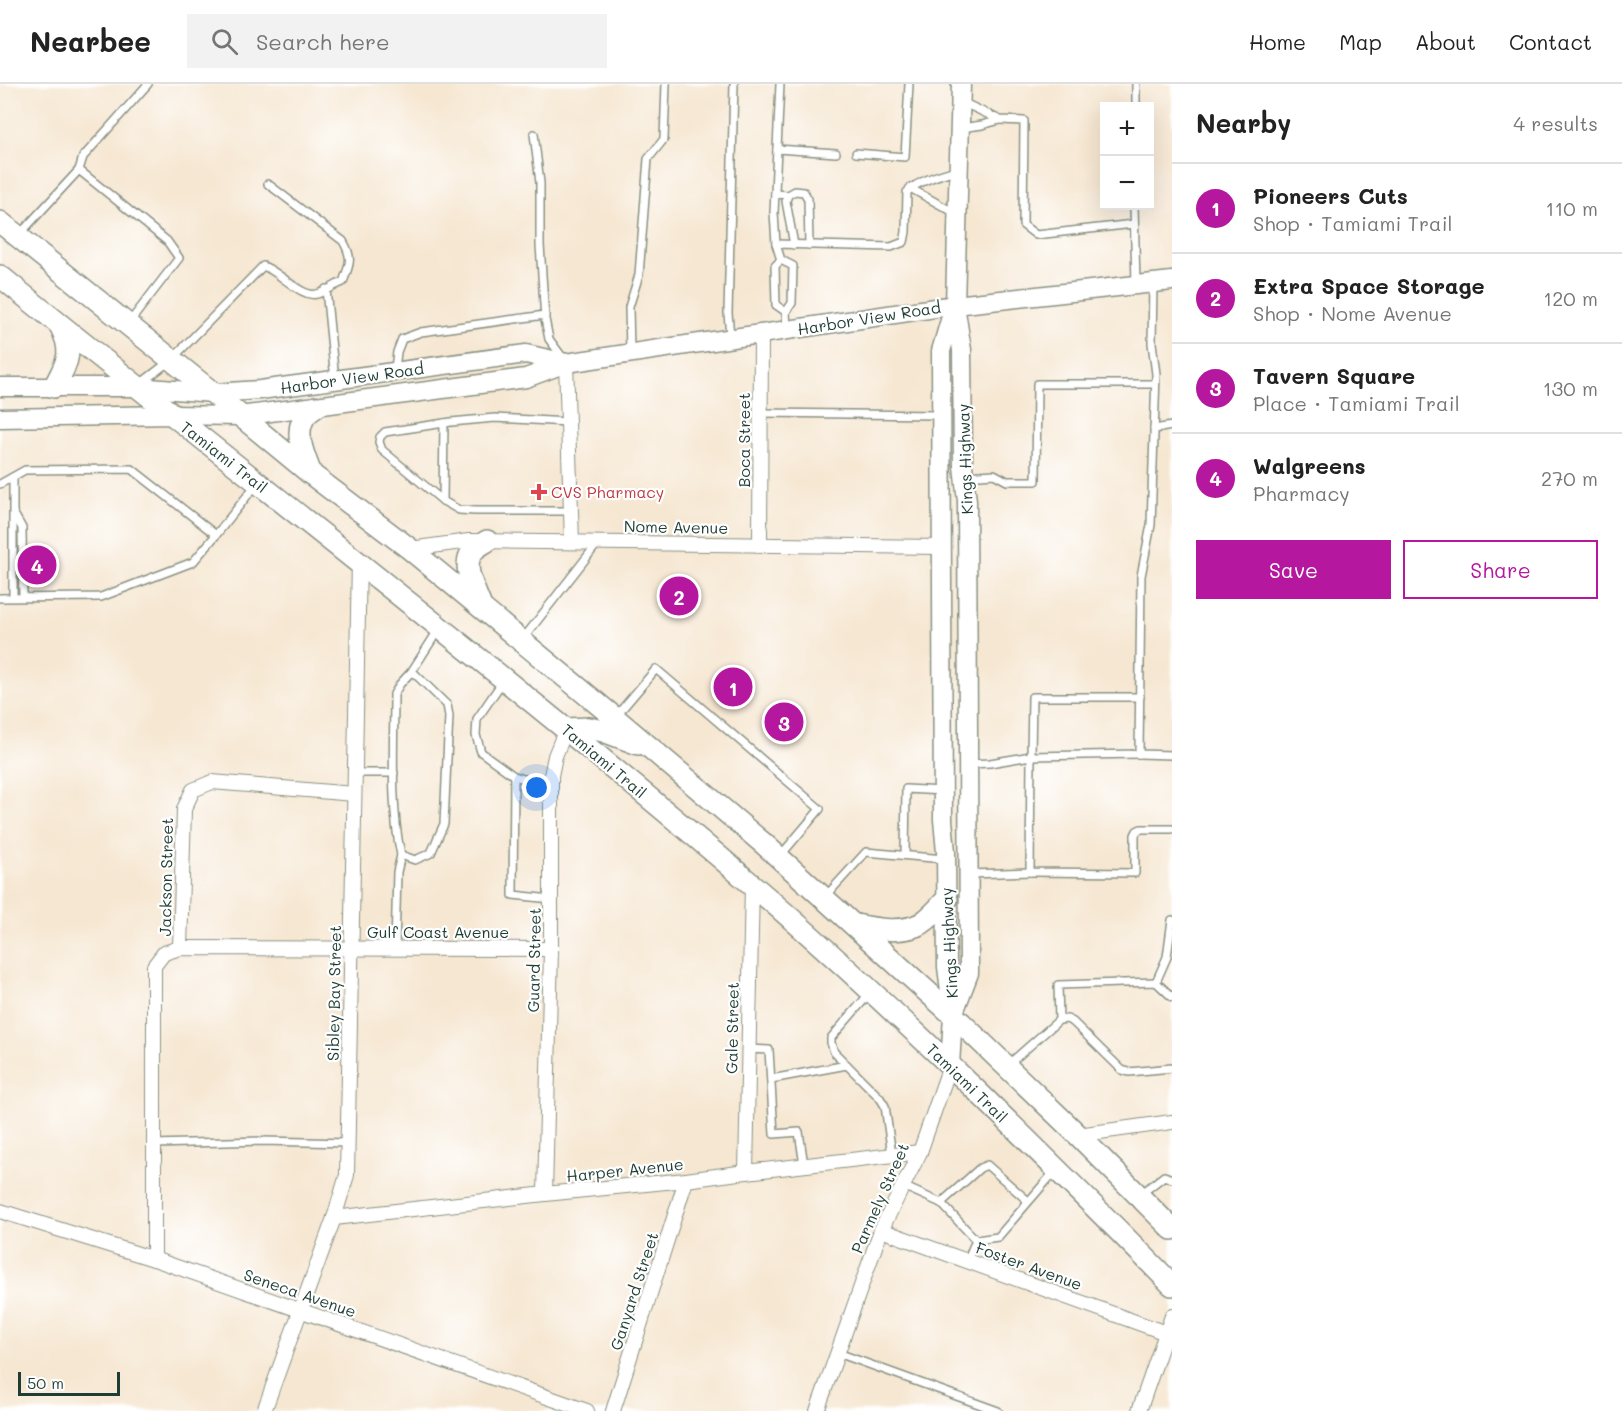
<!DOCTYPE html>
<meta charset="utf-8">
<style>
:root{--surface:#fff;--page:#f2f2f2;--text:#222;--muted:#767676;--line:#e0e0e0;--accent:#b5179e}
body{margin:0;font-family:Mali,sans-serif;background:var(--page);color:var(--text)}
.controls{position:absolute;right:18px;top:18px;display:grid;overflow:hidden;border-radius:0px;box-shadow:0 6px 24px #0002}
.controls button{width:54px;height:54px;display:grid;place-items:center;padding:0;border:0;border-bottom:2px solid var(--line);background:var(--surface);color:var(--text);font:30px sans-serif}
.scale{position:absolute;left:18px;bottom:15px;width:102px;box-sizing:border-box;padding-left:6px;border:3px solid #1f3d34;border-top:0;font-size:16px;line-height:21px;white-space:nowrap;color:#1f3d34;-webkit-text-stroke:4px #fff;paint-order:stroke}
.you{position:absolute;left:537px;top:704px;width:21px;height:21px;margin:-15px;border:4px solid #fff;border-radius:50%;background:#1a73e8;box-shadow:0 0 0 9px #1a73e833}
.badge{display:grid;place-items:center;width:39px;height:39px;border-radius:50%;background:var(--accent);color:#fff;font-size:20px;font-weight:700}
.pin{position:absolute;translate:-50% -50%;border:3px solid #fff;box-shadow:0 2px 6px #0006}
.list{margin:0;padding:0;list-style:none}
h2{display:flex;justify-content:space-between;align-items:center;height:78px;margin:0;padding:0 24px;font-size:26px}
h2 small{font-size:20px;font-weight:400;color:var(--muted)}
.list li{display:grid;grid-template-columns:39px 1fr auto;gap:18px;align-items:center;box-sizing:border-box;height:90px;padding:0 24px;border-top:2px solid var(--line)}
.list b{display:block;font-size:22px;white-space:nowrap}
.list p{margin:0;font-size:20px;white-space:nowrap;color:var(--muted)}
.list em{font-size:20px;font-style:normal;color:var(--muted)}
.actions{display:flex;gap:12px;padding:18px 24px}
.actions a{flex:1;padding:14px 0;border:2px solid var(--accent);border-radius:0px;text-align:center;font-size:21px;color:var(--accent)}
.actions .main{background:var(--accent);color:#fff}
.icon{flex:none;width:33px;height:33px;fill:none;stroke:currentColor;stroke-width:2;stroke-linecap:round;stroke-linejoin:round}
.map{position:relative;flex:none;width:1172px;height:1327px;overflow:hidden}
header{display:flex;align-items:center;gap:36px;box-sizing:border-box;height:84px;padding:0 30px;background:var(--surface);border-bottom:2px solid var(--line)}
header strong{font-size:28px}
nav{display:flex;gap:33px;margin-inline-start:auto;font-size:21px}
.search{width:420px;height:54px;background:var(--page);display:flex;align-items:center;gap:15px;box-sizing:border-box;padding:0 21px;border-radius:0px;color:var(--muted);font-size:22px}
main{display:flex}
aside{flex:1;background:var(--surface)}
.map>svg:first-child{display:block}
.lines{fill:none;stroke-linecap:round;stroke-linejoin:round}
.lane-casing{stroke:#8a9283;stroke-width:10}
.street-casing{stroke:#8a9283;stroke-width:16}
.secondary-casing{stroke:#8a9283;stroke-width:21}
.primary-casing{stroke:#8a9283;stroke-width:24}
.lane{stroke:#fff;stroke-width:7}
.street{stroke:#fff;stroke-width:14}
.secondary{stroke:#fff;stroke-width:18}
.primary{stroke:#fff;stroke-width:21}
.health-dot{fill:#e0444e;stroke:#fff;stroke-width:2}
.labels{text-anchor:middle;stroke-width:4.5;stroke-linejoin:round;paint-order:stroke}
.street-label{font-size:16px;fill:#1f3d34;stroke:#fff}
.health-label{font-size:16px;fill:#be3a42;stroke:#fff;text-anchor:start}
</style>
<header>
<strong>Nearbee</strong>
<div class="search"><svg class="icon" aria-label="search" viewBox="0 0 24 24"><circle cx="10" cy="10" r="6"/><path d="M15 15l6 6"/></svg>Search here</div>
<nav><a>Home</a><a>Map</a><a>About</a><a>Contact</a></nav>
</header>
<main>
<div class="map">
<svg width="1172" height="1327" viewBox="0 0 1172 1327">
<rect width="100%" height="100%" fill="#fff"/>
<filter id="ink" filterUnits="userSpaceOnUse"><feTurbulence type="fractalNoise" baseFrequency=".0167" numOctaves="2"/><feDisplacementMap in="SourceGraphic" scale="12" xChannelSelector="R" yChannelSelector="G"/><feConvolveMatrix kernelMatrix="1 2 1 2 8 2 1 2 1" color-interpolation-filters="sRGB"/></filter>
<filter id="wash" filterUnits="userSpaceOnUse"><feTurbulence type="fractalNoise" baseFrequency=".008" numOctaves="4" result="noise"/><feDisplacementMap in="SourceGraphic" scale="24" xChannelSelector="R" yChannelSelector="G"/><feGaussianBlur stdDeviation="1.35" result="paint"/><feColorMatrix in="noise" values="0 0 0 0 0 0 0 0 0 0 0 0 0 0 0 0 0 1.4 0 .05"/><feComposite in="paint" operator="in"/></filter>
<g filter="url(#wash)">
<rect width="100%" height="100%" fill="#f6e7d2"/>
</g>
<g filter="url(#ink)">
<g class="lines">
<g class="lane-casing">
<g id="lane">
<path d="M780,0L774,129L776,160L781,176L793,182L792,219L786,228L787,244"/>
<path d="M962,18L1000,36L1024,37L1023,141L1036,151L1134,140"/>
<path d="M1136,22V0"/>
<path d="M961,44L982,41L1000,36"/>
<path d="M534,50L540,99V161L545,235L549,255L563,274"/>
<path d="M777,65L836,69"/>
<path d="M856,69L905,73L909,0"/>
<path d="M910,104L955,129"/>
<path d="M775,110L788,111L795,107L804,108L808,115L809,161"/>
<path d="M788,111L786,117L794,161"/>
<path d="M1134,122L1136,200"/>
<path d="M19,151L79,86"/>
<path d="M776,160L891,163L904,158L906,148L907,108C917,97 942,90 956,86"/>
<path d="M781,176L775,182L776,221L786,228"/>
<path d="M1153,201L1152,259L1156,290L1151,441L1141,492L1139,670L1172,671"/>
<path d="M326,205L335,296"/>
<path d="M129,239L179,174L167,157L79,86L83,73L148,0"/>
<path d="M730,252L728,229L734,0"/>
<path d="M630,267L629,223L639,191L648,75L664,55L666,0"/>
<path d="M395,285L397,268L402,255L421,248L545,231"/>
<path d="M140,300L171,276L263,182C279,187 301,214 317,210C325,208 335,201 343,198C350,180 353,174 343,157L268,100"/>
<path d="M760,329L939,331"/>
<path d="M568,338L495,334L451,338L385,348L380,353L379,358L382,366L443,417L459,426L475,427H571"/>
<path d="M1154,345L1172,342"/>
<path d="M965,392L994,390L1007,397H1036L1037,300H1155"/>
<path d="M13,393V513"/>
<path d="M0,400L25,386L132,385L216,451L255,402"/>
<path d="M443,417L444,339"/>
<path d="M14,430L22,444L23,513"/>
<path d="M0,514L101,513L193,478L216,451"/>
<path d="M523,555L597,460"/>
<path d="M412,587L447,621L449,632L444,740L431,769L415,776L401,771C390,722 394,661 394,610L400,600L412,587L439,545"/>
<path d="M503,597L477,635L476,651L481,668L514,692L551,703"/>
<path d="M617,631L656,585L820,725L781,771"/>
<path d="M1139,670L1031,672L1032,613H1140"/>
<path d="M970,680L990,679L1031,672L1030,788L1135,789V751L1137,747L1141,745H1172"/>
<path d="M355,689H394"/>
<path d="M514,692L513,811L551,815"/>
<path d="M905,771L906,705L943,707"/>
<path d="M969,790L1030,788"/>
<path d="M825,813L866,768L944,775"/>
<path d="M395,864L397,788L401,771"/>
<path d="M1156,898L1167,873L1172,836"/>
<path d="M870,909L831,954V959L834,968L880,1014L885,1022L892,1071"/>
<path d="M1059,936L1058,901L1156,898L1172,913"/>
<path d="M748,965L769,966L774,1050L799,1048L804,1081"/>
<path d="M1009,980L1059,936L1067,935L1073,938L1122,986L1129,988L1172,984"/>
<path d="M771,995L847,981"/>
<path d="M154,1060L262,1057L348,1059"/>
<path d="M903,1102L941,1119L980,1084L987,1081L1028,1117"/>
<path d="M1141,1110L1164,1092L1172,1095"/>
<path d="M941,1119L976,1156"/>
<path d="M967,1177L976,1156L998,1153L1055,1087"/>
<path d="M838,1269L998,1327"/>
</g>
</g>
<g class="street-casing">
<g id="street">
<path d="M566,279L572,458"/>
<path d="M760,462L761,250"/>
<path d="M410,465L469,457L942,463"/>
<path d="M180,864L184,725L193,706L212,698L354,710"/>
<path d="M1078,1051L1172,1038"/>
<path d="M746,1088L752,800"/>
<path d="M545,1110L551,865V692L555,672L566,645"/>
<path d="M0,1127L154,1175L587,1327"/>
<path d="M334,1134L545,1110L686,1096L746,1088L920,1068"/>
<path d="M881,1146L1166,1249"/>
<path d="M154,1175V882L164,869L180,864L551,865"/>
<path d="M264,1327L334,1134L347,1091L359,477"/>
<path d="M613,1327L686,1096"/>
<path d="M817,1327L881,1146L920,1068L950,982"/>
<path d="M1139,1327L1172,1232"/>
</g>
</g>
<g class="secondary-casing">
<g id="secondary">
<path d="M0,303H137L213,309L260,306L526,270L566,279"/>
<path d="M0,334L172,331L240,332L526,294L566,279L955,221L1172,197"/>
<path d="M953,931L969,889L967,417L963,382L962,266L955,221L961,0"/>
<path d="M950,982L953,931L947,883L946,768L943,736L941,267L953,226"/>
</g>
</g>
<g class="primary-casing">
<g id="primary">
<path d="M0,138L213,309L311,390L410,465L615,634L764,760L953,931L1078,1051L1172,1145"/>
<path d="M0,192C249,395 506,590 750,799C829,866 904,937 979,1009C1044,1073 1109,1136 1172,1201"/>
<path d="M54,303C68,277 74,269 60,241"/>
<path d="M311,390C305,373 293,350 305,332C307,329 313,325 316,323"/>
<path d="M481,523C475,506 459,479 475,465C478,462 484,459 487,457"/>
<path d="M566,645L589,644L603,647L638,660"/>
<path d="M856,841C876,845 903,850 922,839C931,833 940,823 947,815"/>
</g>
</g>
<use href="#lane" class="lane"/>
<use href="#street" class="street"/>
<use href="#secondary" class="secondary"/>
<use href="#primary" class="primary"/>
</g>
</g>
<path class="health-dot" d="M536 399h6v6h6v6h-6v6h-6v-6h-6v-6h6z"/>
<g class="labels">
<g class="street-label">
<text transform="translate(869 234) rotate(-9)" y="6">Harbor View Road</text>
<text transform="translate(352 294) rotate(-8)" y="6">Harbor View Road</text>
<text transform="translate(744 356) rotate(-90)" y="6">Boca Street</text>
<text transform="translate(224 373) rotate(38)" y="6">Tamiami Trail</text>
<text transform="translate(965 375) rotate(-92)" y="6">Kings Highway</text>
<text transform="translate(676 443) rotate(1)" y="6">Nome Avenue</text>
<text transform="translate(604 677) rotate(40)" y="6">Tamiami Trail</text>
<text transform="translate(166 793) rotate(-89)" y="6">Jackson Street</text>
<text x="438" y="854">Gulf Coast Avenue</text>
<text transform="translate(949 859) rotate(-93)" y="6">Kings Highway</text>
<text transform="translate(534 876) rotate(-89)" y="6">Guard Street</text>
<text transform="translate(334 909) rotate(-89)" y="6">Sibley Bay Street</text>
<text transform="translate(732 944) rotate(-89)" y="6">Gale Street</text>
<text transform="translate(967 999) rotate(44)" y="6">Tamiami Trail</text>
<text transform="translate(625 1086) rotate(-6)" y="6">Harper Avenue</text>
<text transform="translate(880 1114) rotate(-66)" y="6">Parmely Street</text>
<text transform="translate(1029 1182) rotate(20)" y="6">Foster Avenue</text>
<text transform="translate(634 1207) rotate(-72)" y="6">Ganyard Street</text>
<text transform="translate(300 1209) rotate(19)" y="6">Seneca Avenue</text>
</g>
<g class="health-label">
<text x="551" y="414">CVS Pharmacy</text>
</g>
</g>
</svg>
<div class="controls">
<button>+</button>
<button>−</button>
</div>
<div class="scale">50 m</div>
<div class="you"></div>
<div class="pin badge" style="left:733px;top:603px">1</div>
<div class="pin badge" style="left:679px;top:512px">2</div>
<div class="pin badge" style="left:784px;top:638px">3</div>
<div class="pin badge" style="left:37px;top:481px">4</div>
</div>
<aside>
<h2>Nearby<small>4 results</small></h2>
<ul class="list">
<li><span class="badge">1</span><div><b>Pioneers Cuts</b><p>Shop · Tamiami Trail</p></div><em>110 m</em></li>
<li><span class="badge">2</span><div><b>Extra Space Storage</b><p>Shop · Nome Avenue</p></div><em>120 m</em></li>
<li><span class="badge">3</span><div><b>Tavern Square</b><p>Place · Tamiami Trail</p></div><em>130 m</em></li>
<li><span class="badge">4</span><div><b>Walgreens</b><p>Pharmacy</p></div><em>270 m</em></li>
</ul>
<div class="actions"><a class="main">Save</a><a>Share</a></div>
</aside>
</main>
